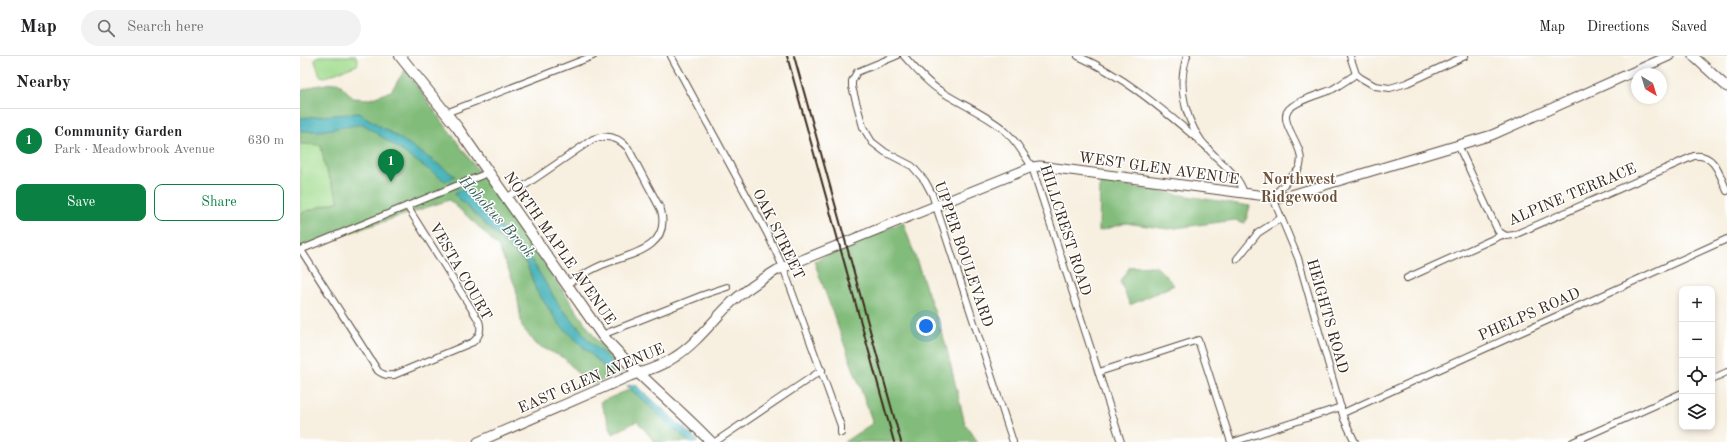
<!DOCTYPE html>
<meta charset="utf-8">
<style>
:root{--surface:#fff;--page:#f2f2f2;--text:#202124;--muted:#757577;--line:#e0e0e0;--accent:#0b8043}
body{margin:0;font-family:"Old Standard TT",serif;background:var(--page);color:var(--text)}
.controls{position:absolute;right:12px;bottom:12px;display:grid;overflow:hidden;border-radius:8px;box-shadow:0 2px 6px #0003}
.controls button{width:36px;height:36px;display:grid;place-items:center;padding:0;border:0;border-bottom:1px solid var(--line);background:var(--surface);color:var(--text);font:20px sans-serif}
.compass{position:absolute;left:1331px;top:12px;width:36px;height:36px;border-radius:50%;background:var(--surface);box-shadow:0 2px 6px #0003;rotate:142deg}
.you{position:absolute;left:626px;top:270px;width:14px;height:14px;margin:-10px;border:3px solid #fff;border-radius:50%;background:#1a73e8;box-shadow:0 0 0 6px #1a73e833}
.badge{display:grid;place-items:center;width:26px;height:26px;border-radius:50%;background:var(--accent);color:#fff;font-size:13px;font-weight:700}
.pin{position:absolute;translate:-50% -33px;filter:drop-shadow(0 1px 2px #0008)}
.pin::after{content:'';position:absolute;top:21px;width:14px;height:12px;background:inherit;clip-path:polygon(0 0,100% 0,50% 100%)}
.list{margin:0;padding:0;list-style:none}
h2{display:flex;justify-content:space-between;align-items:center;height:52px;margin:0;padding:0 16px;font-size:17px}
h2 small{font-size:13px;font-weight:400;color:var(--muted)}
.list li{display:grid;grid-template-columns:26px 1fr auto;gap:12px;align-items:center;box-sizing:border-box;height:64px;padding:0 16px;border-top:1px solid var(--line)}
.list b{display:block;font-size:15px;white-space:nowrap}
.list p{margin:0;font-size:13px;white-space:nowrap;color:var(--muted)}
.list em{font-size:13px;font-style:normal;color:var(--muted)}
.actions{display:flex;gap:8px;padding:12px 16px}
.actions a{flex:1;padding:9px 0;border:1px solid var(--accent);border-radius:8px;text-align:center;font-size:14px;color:var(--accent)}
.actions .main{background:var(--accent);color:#fff}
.icon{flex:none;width:22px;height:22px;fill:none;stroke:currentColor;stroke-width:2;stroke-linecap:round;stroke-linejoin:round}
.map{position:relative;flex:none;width:1427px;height:386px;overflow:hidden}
header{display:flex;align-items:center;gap:24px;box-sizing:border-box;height:56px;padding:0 20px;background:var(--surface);border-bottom:1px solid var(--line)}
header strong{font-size:19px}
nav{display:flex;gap:22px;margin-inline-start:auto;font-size:14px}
.search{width:280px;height:36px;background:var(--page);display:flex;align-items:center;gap:10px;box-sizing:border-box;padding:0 14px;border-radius:22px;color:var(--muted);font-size:15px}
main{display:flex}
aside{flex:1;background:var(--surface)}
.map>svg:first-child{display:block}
.green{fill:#a3dd90;stroke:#6f8457}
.forest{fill:#82bc7a;stroke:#5e734c;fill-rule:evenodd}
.water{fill:#3fb0b7;stroke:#3d6d6a}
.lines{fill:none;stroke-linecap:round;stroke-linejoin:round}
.stream{stroke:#3fb0b7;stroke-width:2}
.street-casing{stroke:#57483b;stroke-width:8}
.secondary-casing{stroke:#57483b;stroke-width:11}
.primary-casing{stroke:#57483b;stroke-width:12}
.street{stroke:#fff;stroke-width:6}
.secondary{stroke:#fff;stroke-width:9}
.primary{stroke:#fff;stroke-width:10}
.rail{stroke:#3b2a1e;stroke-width:2}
.labels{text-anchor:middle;stroke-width:3;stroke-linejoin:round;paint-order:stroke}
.street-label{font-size:15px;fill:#3b2a1e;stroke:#fff}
.neighbourhood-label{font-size:16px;font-weight:bold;fill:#6d5238;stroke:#fff}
.water-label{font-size:16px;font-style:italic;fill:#3d605b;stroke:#fff}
</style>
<header>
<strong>Map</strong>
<div class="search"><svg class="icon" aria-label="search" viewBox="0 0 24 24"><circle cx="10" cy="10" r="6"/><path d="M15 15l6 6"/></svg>Search here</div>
<nav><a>Map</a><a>Directions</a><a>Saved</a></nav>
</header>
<main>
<aside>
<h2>Nearby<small></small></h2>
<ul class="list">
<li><span class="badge">1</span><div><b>Community Garden</b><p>Park · Meadowbrook Avenue</p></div><em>630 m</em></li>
</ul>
<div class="actions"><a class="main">Save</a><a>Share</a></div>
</aside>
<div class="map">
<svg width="1427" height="386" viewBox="0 0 1427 386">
<rect width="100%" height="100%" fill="#fff"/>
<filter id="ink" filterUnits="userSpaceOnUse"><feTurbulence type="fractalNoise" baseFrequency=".025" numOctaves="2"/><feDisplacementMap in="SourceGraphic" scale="8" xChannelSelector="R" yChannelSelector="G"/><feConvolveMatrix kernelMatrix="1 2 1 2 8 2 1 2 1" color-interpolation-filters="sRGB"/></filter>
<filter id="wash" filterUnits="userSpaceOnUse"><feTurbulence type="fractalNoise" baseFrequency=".012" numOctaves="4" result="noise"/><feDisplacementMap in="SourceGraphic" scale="16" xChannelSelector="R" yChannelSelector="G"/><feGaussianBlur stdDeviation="0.9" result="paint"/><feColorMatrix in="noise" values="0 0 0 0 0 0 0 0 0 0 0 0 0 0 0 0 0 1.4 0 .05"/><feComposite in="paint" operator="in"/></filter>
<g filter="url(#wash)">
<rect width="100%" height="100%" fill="#f7efdf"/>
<g class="green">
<path d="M20,0H56L58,5L57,9L25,21L20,20L15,5L16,1Z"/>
<path d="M0,82L21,89L25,111L39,145L0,158Z"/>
</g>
<g class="forest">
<path d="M105,14L219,171L298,286L317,307L318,312L312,320L294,328L287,327L264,302L237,289L222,271L216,232L199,192L176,168L149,144L0,193V157L39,145L25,111L21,89L0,88V35L14,30L38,26L53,42L70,43L91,35ZM154,138L232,205L260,251L280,273L287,283L316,310L310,316L260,269L236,234L227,209Z"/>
<path d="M800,126L950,150L945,167L935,164L868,173L826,167L799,175Z"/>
<path d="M603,166L645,286L665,368L678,386H544L573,367L514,205Z"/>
<path d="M856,210L874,229L830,249L820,225L830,211Z"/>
<path d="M331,333L389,386H355L337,365L313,378L300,346Z"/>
</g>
<g class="water">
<path d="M59,57L109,88L155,120L145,125L63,68L20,75H0V62Z"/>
<path d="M165,133L232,205L260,251L280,273L287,283L317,310L310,316L260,269L236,234L227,208L154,138Z"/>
<path d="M335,328L398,385V386H389L327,330Z"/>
</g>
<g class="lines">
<g class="stream">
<path d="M148,121L160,136"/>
<path d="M313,312L321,320"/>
</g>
</g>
</g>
<g filter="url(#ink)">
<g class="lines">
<g class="street-casing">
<g id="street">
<path d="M371,0L467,177L483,211L541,370V377"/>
<path d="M596,0L557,16L552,25V31L563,71L572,86L585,96L612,110L625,125L632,138L713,386"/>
<path d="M604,0C615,12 626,26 639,34C660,48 683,57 702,72C715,83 723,97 732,111L821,386"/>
<path d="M778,0C829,23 864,55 907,91"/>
<path d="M887,0C876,32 886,70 910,95C923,109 938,118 944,137"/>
<path d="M1050,0L1056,18L1061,22L1075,30L1090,32L1107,27L1165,0"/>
<path d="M146,57L293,0"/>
<path d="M1158,89L1198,175L1206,180L1214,179L1394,100C1415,97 1420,120 1427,135"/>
<path d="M208,141L293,83C306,78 318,81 328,92L361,154C371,193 330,198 302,209C290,214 279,221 267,228"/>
<path d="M971,142L998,114C1009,95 984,75 986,59C987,46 1023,38 1033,33C1041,28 1049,23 1056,18"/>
<path d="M973,142L998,202L1044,363L1055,386"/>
<path d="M0,194L190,116"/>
<path d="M1,194L78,315C83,319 88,320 94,319L173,286C180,280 182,274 179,265L107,150"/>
<path d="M937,203L958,177L981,162"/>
<path d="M1107,222L1202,179"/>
<path d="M302,279L403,239L427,231"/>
<path d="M799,316L898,284L931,386"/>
<path d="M1412,323L1427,316"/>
<path d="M1043,357L1427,183"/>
<path d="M415,386L522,314"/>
<path d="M933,386L1041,351"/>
<path d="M1273,386L1382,337"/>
</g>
</g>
<g class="secondary-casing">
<g id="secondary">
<path d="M1393,0L1427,31"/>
<path d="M178,386L330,320C345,315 361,311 375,301C397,287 413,264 432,246C446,233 461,224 477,214L732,111L740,110L981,142L1192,79L1369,0"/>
</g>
</g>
<g class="primary-casing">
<path id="primary" d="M100,0L157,71L302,279C335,318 376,349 411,386"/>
</g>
<use href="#street" class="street"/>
<use href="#secondary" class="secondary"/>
<use href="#primary" class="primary"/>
<g class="rail">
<path d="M487,0L594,386"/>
<path d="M494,0L601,386"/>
</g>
</g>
</g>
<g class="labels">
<g class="street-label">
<text transform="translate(859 112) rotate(8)" y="5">WEST GLEN AVENUE</text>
<text transform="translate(1272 138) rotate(-23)" y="5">ALPINE TERRACE</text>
<text transform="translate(766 174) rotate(72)" y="5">HILLCREST ROAD</text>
<text transform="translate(479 178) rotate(64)" y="5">OAK STREET</text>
<text transform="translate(260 192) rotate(55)" y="5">NORTH MAPLE AVENUE</text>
<text transform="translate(664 198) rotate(71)" y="5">UPPER BOULEVARD</text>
<text transform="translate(161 215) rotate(60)" y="5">VESTA COURT</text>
<text transform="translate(1229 258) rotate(-24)" y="5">PHELPS ROAD</text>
<text transform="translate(1028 260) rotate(74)" y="5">HEIGHTS ROAD</text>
<text transform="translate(291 322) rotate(-23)" y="5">EAST GLEN AVENUE</text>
</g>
<g class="neighbourhood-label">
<text x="999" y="128">Northwest<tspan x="999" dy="18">Ridgewood</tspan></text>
</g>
<g class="water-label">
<text transform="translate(198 160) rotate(48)" y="6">Hohokus Brook</text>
</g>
</g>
</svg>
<div class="controls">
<button>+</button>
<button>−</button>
<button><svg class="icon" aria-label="locate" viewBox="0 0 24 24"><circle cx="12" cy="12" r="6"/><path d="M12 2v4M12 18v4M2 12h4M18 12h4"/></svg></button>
<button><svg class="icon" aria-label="layers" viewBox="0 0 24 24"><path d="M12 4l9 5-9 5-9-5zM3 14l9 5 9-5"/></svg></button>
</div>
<svg class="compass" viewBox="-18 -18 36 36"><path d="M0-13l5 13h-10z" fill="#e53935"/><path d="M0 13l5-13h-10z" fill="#757577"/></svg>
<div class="you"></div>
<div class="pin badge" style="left:91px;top:126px">1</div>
</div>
</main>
